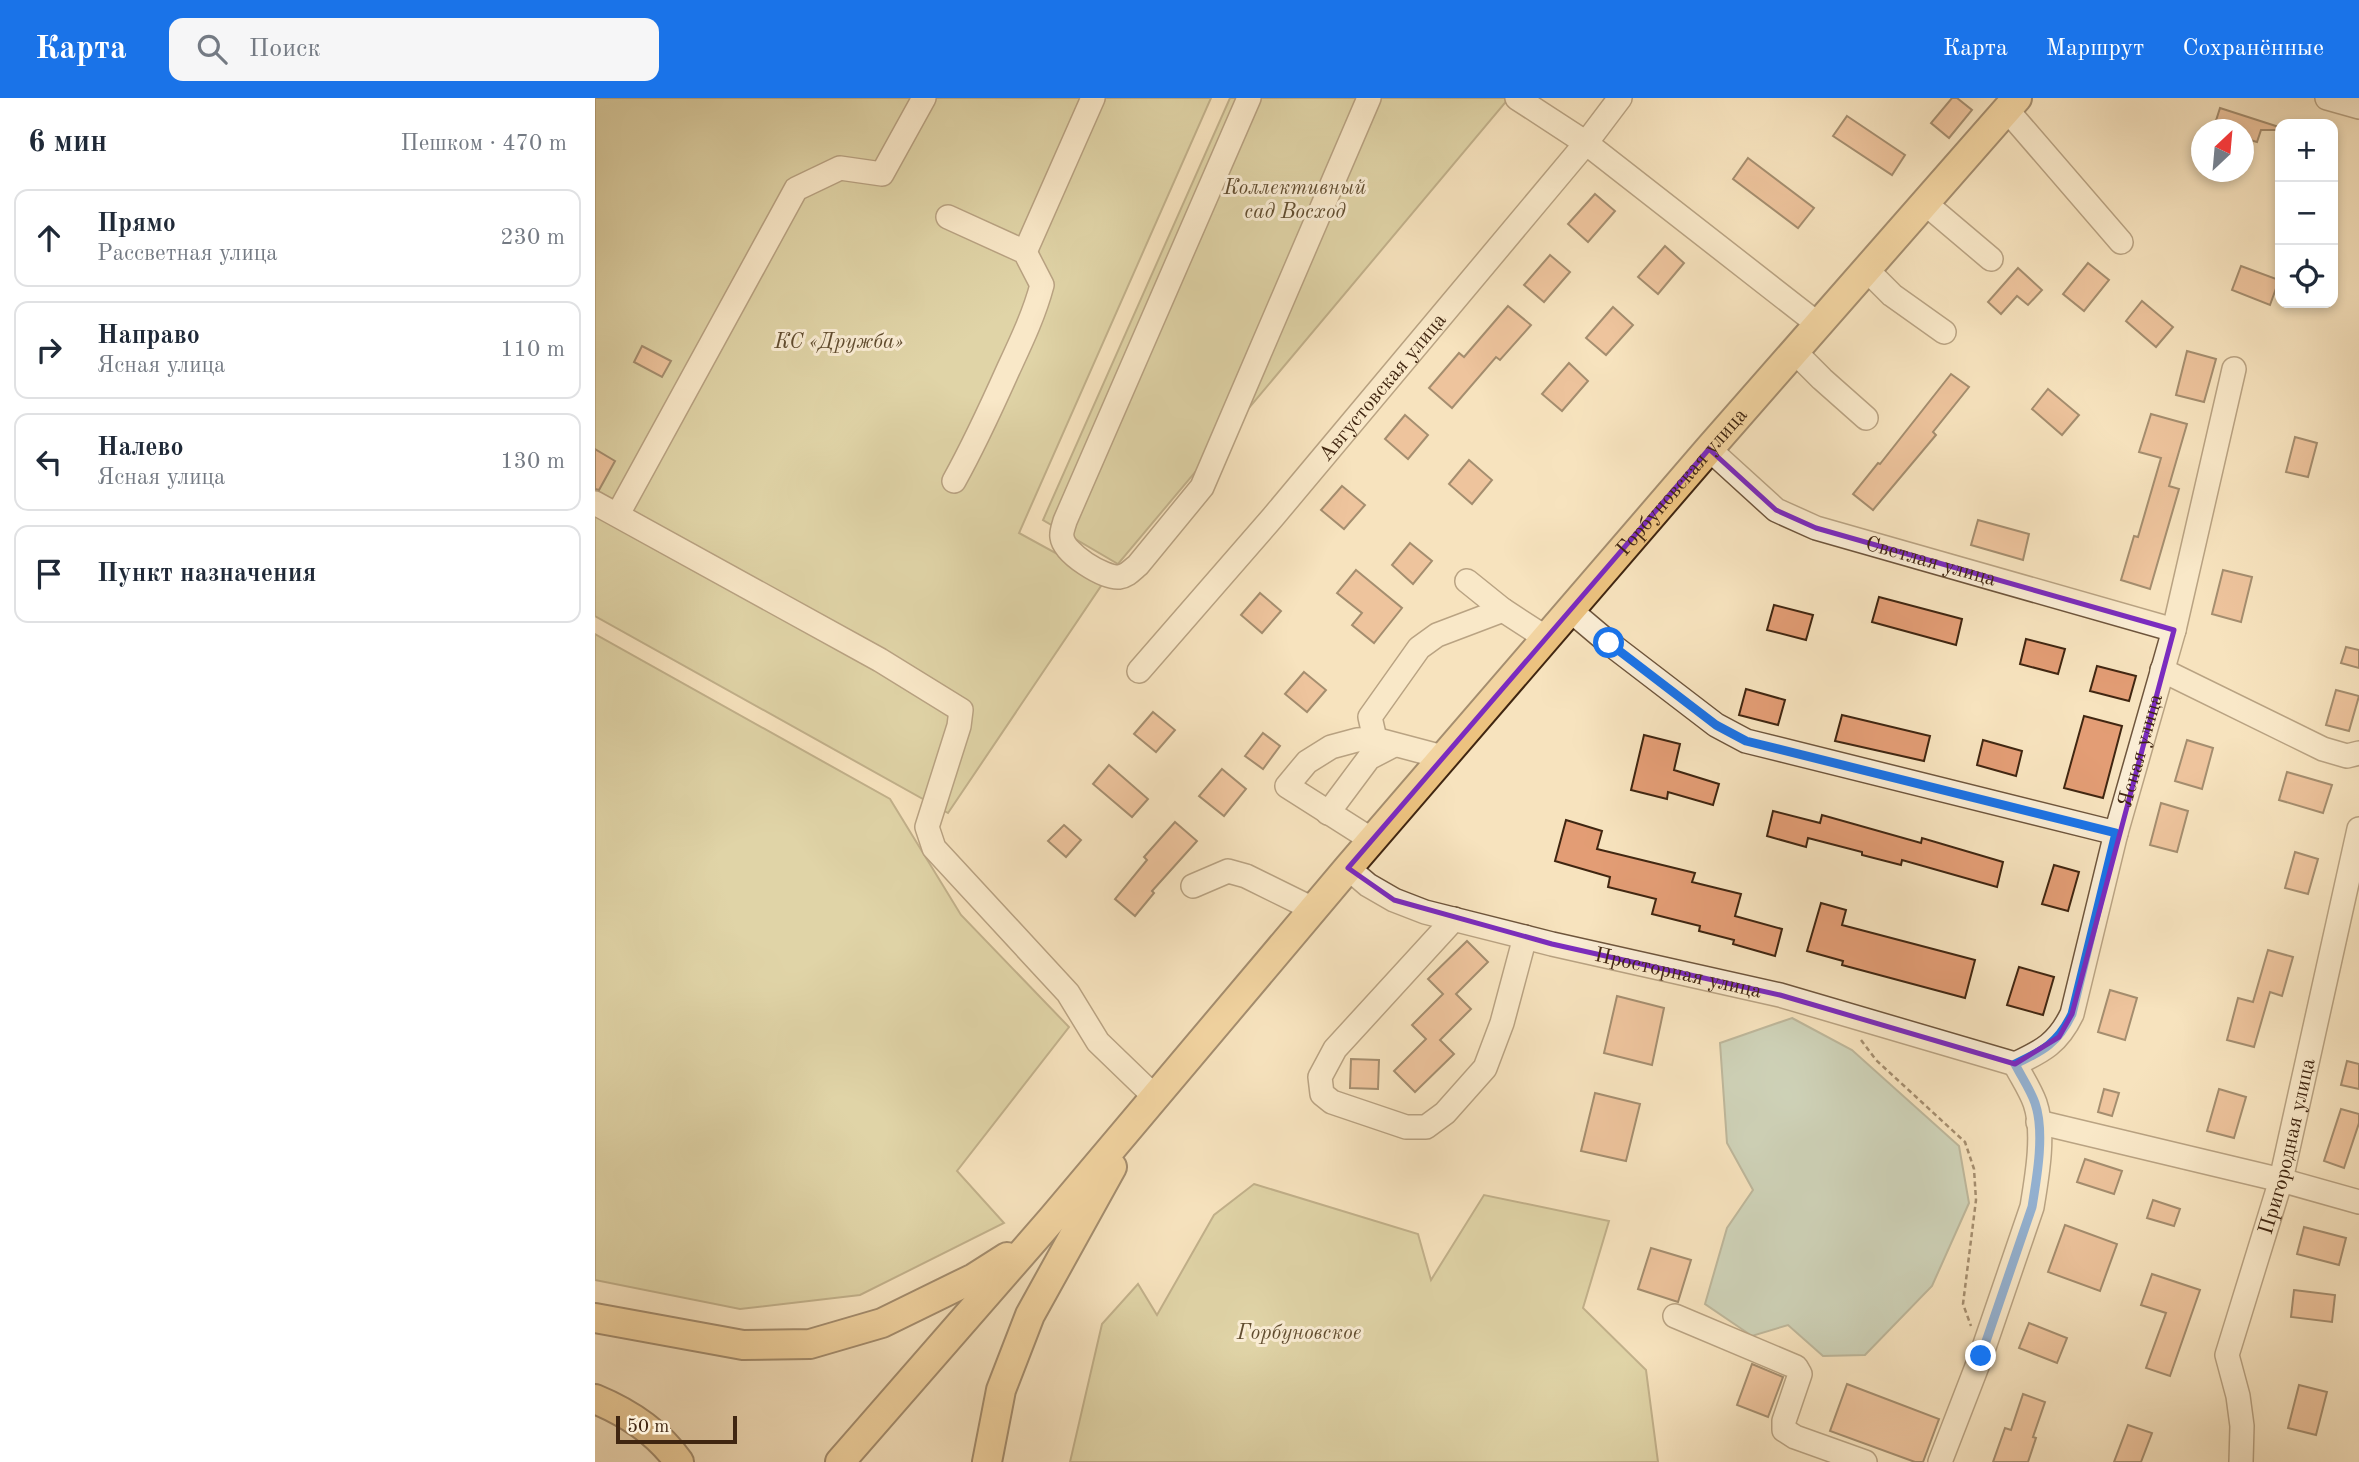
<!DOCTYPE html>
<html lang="ru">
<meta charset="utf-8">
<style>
:root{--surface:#fff;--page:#f6f6f7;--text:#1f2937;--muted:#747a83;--line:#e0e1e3;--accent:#1a73e8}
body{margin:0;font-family:"Old Standard TT",serif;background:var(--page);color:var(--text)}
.controls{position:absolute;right:21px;top:21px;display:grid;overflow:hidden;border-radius:14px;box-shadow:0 4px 10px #0003}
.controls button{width:63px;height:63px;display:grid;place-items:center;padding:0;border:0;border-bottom:2px solid var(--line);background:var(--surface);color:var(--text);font:35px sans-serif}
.compass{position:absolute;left:1596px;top:21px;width:63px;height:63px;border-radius:50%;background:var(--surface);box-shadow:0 4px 10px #0003;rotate:26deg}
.scale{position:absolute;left:21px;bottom:18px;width:121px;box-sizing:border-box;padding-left:7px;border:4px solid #402611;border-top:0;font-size:19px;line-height:24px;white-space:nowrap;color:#402611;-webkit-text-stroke:5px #faedd5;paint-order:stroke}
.stop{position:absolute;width:21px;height:21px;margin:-16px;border:5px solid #1a73e8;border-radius:50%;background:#fff}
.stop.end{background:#1a73e8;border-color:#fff;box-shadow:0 2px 7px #0008}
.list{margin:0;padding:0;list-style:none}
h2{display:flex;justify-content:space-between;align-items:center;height:91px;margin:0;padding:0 28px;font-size:30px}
h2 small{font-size:23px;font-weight:400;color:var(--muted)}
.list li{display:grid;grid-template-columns:46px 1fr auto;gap:21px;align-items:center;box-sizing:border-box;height:98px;margin:0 14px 14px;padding:0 14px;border:2px solid var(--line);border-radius:14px}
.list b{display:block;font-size:26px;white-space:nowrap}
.list p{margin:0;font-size:23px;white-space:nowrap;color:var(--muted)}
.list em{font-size:23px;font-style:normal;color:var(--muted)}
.icon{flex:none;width:38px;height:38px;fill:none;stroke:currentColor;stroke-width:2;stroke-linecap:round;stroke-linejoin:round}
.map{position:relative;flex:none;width:1764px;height:1364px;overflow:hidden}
header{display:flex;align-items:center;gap:42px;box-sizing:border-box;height:98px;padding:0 35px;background:var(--accent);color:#fff}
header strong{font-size:33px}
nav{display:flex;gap:38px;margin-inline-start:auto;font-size:24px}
.search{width:490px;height:63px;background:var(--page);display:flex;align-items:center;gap:18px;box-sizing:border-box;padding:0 24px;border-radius:14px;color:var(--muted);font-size:26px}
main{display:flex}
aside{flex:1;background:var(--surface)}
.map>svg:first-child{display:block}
.green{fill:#c3c28d;stroke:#82744f;stroke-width:2}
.water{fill:#9dbeb3;stroke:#788172;stroke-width:2}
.building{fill:#e39d75;stroke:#402611;stroke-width:2}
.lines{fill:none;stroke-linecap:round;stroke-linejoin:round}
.minor-casing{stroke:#6e553c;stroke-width:26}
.major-casing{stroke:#402611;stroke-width:32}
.path{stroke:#402611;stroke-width:2.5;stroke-dasharray:5 3.5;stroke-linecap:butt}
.minor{stroke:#faedd5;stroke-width:23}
.major{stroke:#ecc27f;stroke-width:28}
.route{stroke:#1a73e8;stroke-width:9}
.marked{fill:none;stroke:#7b2cbf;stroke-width:5;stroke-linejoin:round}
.labels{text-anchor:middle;stroke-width:6;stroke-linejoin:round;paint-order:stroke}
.park-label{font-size:21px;font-style:italic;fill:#614d30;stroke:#faedd5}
.street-label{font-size:21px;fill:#402611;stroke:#faedd5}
</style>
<header>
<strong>Карта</strong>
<div class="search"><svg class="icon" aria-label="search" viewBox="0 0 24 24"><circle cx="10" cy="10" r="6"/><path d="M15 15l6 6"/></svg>Поиск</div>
<nav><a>Карта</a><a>Маршрут</a><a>Сохранённые</a></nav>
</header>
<main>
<aside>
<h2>6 мин<small>Пешком · 470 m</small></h2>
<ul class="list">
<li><svg class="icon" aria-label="ahead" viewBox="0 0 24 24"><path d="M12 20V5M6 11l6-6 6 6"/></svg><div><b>Прямо</b><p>Рассветная улица</p></div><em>230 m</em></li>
<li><svg class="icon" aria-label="right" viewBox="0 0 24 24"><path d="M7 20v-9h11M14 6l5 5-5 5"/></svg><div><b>Направо</b><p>Ясная улица</p></div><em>110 m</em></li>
<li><svg class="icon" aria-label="left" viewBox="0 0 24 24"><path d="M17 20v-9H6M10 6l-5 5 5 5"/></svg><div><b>Налево</b><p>Ясная улица</p></div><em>130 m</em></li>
<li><svg class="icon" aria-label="arrive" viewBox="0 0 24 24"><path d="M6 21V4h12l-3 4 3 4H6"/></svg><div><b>Пункт назначения</b></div></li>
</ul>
</aside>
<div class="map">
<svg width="1764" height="1364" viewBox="0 0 1764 1364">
<rect width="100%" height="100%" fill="#f7e3be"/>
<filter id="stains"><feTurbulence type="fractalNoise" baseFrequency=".00286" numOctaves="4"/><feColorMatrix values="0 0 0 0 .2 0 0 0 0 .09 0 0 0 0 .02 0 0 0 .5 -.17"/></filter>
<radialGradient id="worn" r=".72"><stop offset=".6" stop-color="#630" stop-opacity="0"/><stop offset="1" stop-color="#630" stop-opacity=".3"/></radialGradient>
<g class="green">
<path d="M0,0H616L424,435L510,482L353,715L0,518Z"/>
<path d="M635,0H914L523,466L448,422Z"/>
<path d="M0,536L295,701L366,817L474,929L362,1073L409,1125L265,1197L145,1211L0,1182Z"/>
<path d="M659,1086L823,1136L836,1182L889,1097L1014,1123L988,1210L1051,1272L1063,1364H475L507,1226L543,1186L562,1217L619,1117Z"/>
</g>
<path class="water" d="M1197,920L1257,952L1364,1048L1374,1105L1337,1188L1270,1257L1228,1258L1193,1227L1157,1238L1110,1206L1132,1130L1158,1092L1132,1045L1125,945Z"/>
<g class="building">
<path d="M1357,0H1362L1377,12L1354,40L1336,25Z"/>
<path d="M1625,10L1684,29V32H1666L1662,44L1648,40V32H1618Z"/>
<path d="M1252,18L1310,57L1297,77L1238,38Z"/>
<path d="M1153,60L1219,110L1203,130L1138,81Z"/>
<path d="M1000,96L1020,113L993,144L973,126Z"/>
<path d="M1070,148L1089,165L1063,196L1043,179Z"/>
<path d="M955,157L975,174L949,204L929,187Z"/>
<path d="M1493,165L1514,182L1489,213L1468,196Z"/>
<path d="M1646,168L1684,182L1675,207L1637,192Z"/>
<path d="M1423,170L1447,192L1433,207L1422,198L1406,216L1393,204Z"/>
<path d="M1547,203L1578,229L1561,249L1531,223Z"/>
<path d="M913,208L936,227L905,262L901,259L857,310L834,290L864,255L869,259Z"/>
<path d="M1018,209L1038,227L1011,257L991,240Z"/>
<path d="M47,248L76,263L67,279L39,264Z"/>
<path d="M1592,253L1621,261L1609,304L1581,297Z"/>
<path d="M974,265L993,283L967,313L947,296Z"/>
<path d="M1356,276L1374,289L1338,334L1341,337L1278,412L1258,396L1283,365L1285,366Z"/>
<path d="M1453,291L1484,317L1467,337L1437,311Z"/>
<path d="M1556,316L1592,326L1574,388L1584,391L1555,491L1526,482L1539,438L1543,439L1566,360L1544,354Z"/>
<path d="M810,317L833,337L813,361L790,341Z"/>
<path d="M1700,339L1722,345L1713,379L1691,374Z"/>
<path d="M0,351L20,363L4,392L0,391Z"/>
<path d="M874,362L897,382L877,406L854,386Z"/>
<path d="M747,388L770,407L749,431L726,412Z"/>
<path d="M1383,422L1434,436L1428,462L1376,447Z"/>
<path d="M815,445L837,463L818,486L797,467Z"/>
<path d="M761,472L807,510L779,545L757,527L767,515L742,495Z"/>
<path d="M1628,472L1657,479L1646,524L1617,516Z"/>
<path d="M665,495L686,513L667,535L646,517Z"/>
<path d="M1284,499L1367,521L1361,547L1277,524Z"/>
<path d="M1179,507L1218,517L1211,542L1172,532Z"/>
<path d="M1431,541L1470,551L1463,576L1425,566Z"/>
<path d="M1751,549L1764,552V570L1746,565Z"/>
<path d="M1502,568L1541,578L1534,603L1495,593Z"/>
<path d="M709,574L731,592L712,614L690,596Z"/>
<path d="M1151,591L1190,602L1183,627L1144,617Z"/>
<path d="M1741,592L1764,598L1754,633L1731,627Z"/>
<path d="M558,614L580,632L561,654L539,636Z"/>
<path d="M1247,617L1335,638L1329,663L1240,643Z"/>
<path d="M1489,618L1527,628L1508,700L1469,690Z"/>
<path d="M668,635L685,648L668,671L650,658Z"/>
<path d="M1049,637L1085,646L1079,672L1124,686L1118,707L1073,694L1072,701L1036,692Z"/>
<path d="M1388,642L1427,653L1421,678L1382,667Z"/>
<path d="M1592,642L1618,650L1607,691L1580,683Z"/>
<path d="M514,667L553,701L537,719L498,686Z"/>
<path d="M627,671L651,691L629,718L604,698Z"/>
<path d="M1692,674L1737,687L1728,715L1684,702Z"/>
<path d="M1566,705L1593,713L1582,754L1555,747Z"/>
<path d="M1178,713L1225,725L1227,717L1326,745L1327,740L1408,764L1402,789L1307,762L1306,767L1267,757V754L1213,740L1211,749L1172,738Z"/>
<path d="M971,722L1007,733L1002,751L1100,775L1097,784L1146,796L1140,818L1187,831L1180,858L1138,846L1139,842L1104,833L1105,828L1057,816L1061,801L1013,789L1015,779L960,763Z"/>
<path d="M580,724L602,743L557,793L559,795L540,818L520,801L552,762L549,759Z"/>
<path d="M469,727L486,742L471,759L453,743Z"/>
<path d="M1700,754L1723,761L1713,796L1690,790Z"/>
<path d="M1459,767L1484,774L1473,813L1447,806Z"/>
<path d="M1226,805L1251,812L1247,827L1380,862L1370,900L1247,867L1248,863L1212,853Z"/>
<path d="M872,843L893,864L861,896L876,911L845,942L859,956L820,994L799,973L831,941L817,927L848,896L833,881Z"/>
<path d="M1673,852L1698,859L1687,898L1675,894L1659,949L1632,942L1643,900L1658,904Z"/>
<path d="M1424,869L1459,879L1448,917L1412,907Z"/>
<path d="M1515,892L1542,900L1530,942L1503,934Z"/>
<path d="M1022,898L1069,910L1057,967L1009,955Z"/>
<path d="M756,961L784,962L783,991L755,990Z"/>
<path d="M1752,963L1764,966V991L1746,987Z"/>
<path d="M1509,991L1524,995L1517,1018L1503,1014Z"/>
<path d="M1624,991L1651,999L1639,1040L1612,1033Z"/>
<path d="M1000,995L1045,1006L1031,1063L986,1053Z"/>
<path d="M1746,1011L1764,1016V1025L1749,1070L1729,1063Z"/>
<path d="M1490,1061L1527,1073L1519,1096L1482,1084Z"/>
<path d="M1558,1102L1585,1111L1579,1128L1552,1120Z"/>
<path d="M1470,1127L1522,1146L1505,1193L1453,1174Z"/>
<path d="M1709,1129L1751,1140L1744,1167L1702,1156Z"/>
<path d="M1056,1150L1096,1162L1083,1204L1043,1191Z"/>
<path d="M1557,1176L1605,1192L1575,1278L1551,1270L1571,1215L1546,1207Z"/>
<path d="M1699,1192L1740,1197L1737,1224L1696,1219Z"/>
<path d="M1434,1225L1472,1240L1462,1265L1424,1250Z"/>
<path d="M1157,1266L1188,1279L1173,1319L1142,1307Z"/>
<path d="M1252,1286L1344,1321L1328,1364H1320L1235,1333Z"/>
<path d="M1704,1287L1732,1294L1721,1337L1693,1330Z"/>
<path d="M1428,1296L1450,1304L1438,1339L1441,1340L1433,1364H1398L1410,1330L1416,1332Z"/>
<path d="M1533,1327L1557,1335L1546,1364H1519Z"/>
</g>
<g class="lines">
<g class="minor-casing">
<g id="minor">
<path d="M654,0L470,423C469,427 466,434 467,439C469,456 509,480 524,479C532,478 537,472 543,467L607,389L774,0"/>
<path d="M922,0L991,45L1224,227"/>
<path d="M1732,0L1764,9"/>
<path d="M1412,12L1526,144"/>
<path d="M1331,106L1396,161"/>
<path d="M353,119L430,154L447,187C439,217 426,244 413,272C396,310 379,347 359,383"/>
<path d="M430,154L498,0"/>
<path d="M1272,172L1297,197L1349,234"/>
<path d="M1200,254L1227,281L1271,320"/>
<path id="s1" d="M1114,351L1181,412L1221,430L1579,532"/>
<path d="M0,405L285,562L366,612L364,628L332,729L339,750L473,895L503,944L560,999"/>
<path d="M23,416L201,91L245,70L287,76L329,0"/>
<path d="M872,483L908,512L951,540"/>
<path d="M975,512L1014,545L1121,627L1151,643L1521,735"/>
<path d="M1567,572L1728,651L1752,658L1764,655"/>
<path id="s2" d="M544,573L678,419L991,45L1025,0"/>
<path d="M780,641L775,619L824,550L842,537L908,512"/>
<path d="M733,715L774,660L799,647"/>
<path d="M777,742L692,688L712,664L736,649L762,642L780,641L848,659"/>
<path id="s3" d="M753,770L773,787L799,802L830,814L957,846L1185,897L1420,966"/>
<path d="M598,788L633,773L651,778L718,811"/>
<path d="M859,821L740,951L725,979L727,996L737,1004L811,1029H831L850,1015L890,970L907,925L930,839"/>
<path d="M1443,1024L1686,1082L1764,1104"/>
<path d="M1080,1218L1201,1269L1205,1276L1189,1323V1332L1200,1339L1270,1364"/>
<path id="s4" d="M1345,1364L1386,1258L1437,1109C1442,1079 1450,1034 1440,1005C1435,991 1426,978 1420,966C1448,953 1463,945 1477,916L1521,735L1579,532L1639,271"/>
<path id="s5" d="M1646,1364L1647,1328L1643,1298L1632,1257L1686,1082L1764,731"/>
</g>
</g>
<g class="major-casing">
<g id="major">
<path d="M0,1220L148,1247L215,1246L287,1225L379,1180L412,1159"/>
<path d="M0,1301C34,1315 63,1334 84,1364"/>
<path id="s6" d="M245,1364L457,1121L753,770L1114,351L1422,0"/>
<path d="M392,1364L406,1292L435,1217L517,1069"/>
</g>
</g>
<path class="path" d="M1266,942L1281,962L1370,1044L1379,1071L1381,1102L1368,1206L1376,1228"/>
<use href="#minor" class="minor"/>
<use href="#major" class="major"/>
</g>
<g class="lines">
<path class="route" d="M1014,545L1121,627L1151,643L1521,735L1477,916C1463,945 1448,953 1420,966C1426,978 1435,991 1440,1005C1450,1034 1442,1079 1437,1109L1386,1258"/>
</g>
<path d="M0 0H1764V1364H0ZM1114,351L1181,412L1221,430L1579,532L1477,916L1464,939L1420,966L1185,897L957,846L799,802L753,770Z" fill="#f7e3be" fill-opacity=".55" fill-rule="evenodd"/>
<path class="marked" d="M1114,351L1181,412L1221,430L1579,532L1477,916L1464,939L1420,966L1185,897L957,846L799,802L753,770Z"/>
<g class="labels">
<g class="park-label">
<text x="700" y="96">Коллективный<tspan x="700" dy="24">сад Восход</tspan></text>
<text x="244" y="250">КС «Дружба»</text>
<text x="704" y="1241">Горбуновское</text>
</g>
<g class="street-label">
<text dy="7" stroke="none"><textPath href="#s2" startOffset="374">Августовская улица</textPath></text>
<text dy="7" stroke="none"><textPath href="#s6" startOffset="1292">Горбуновская улица</textPath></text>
<text dy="7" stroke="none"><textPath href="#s1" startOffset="254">Светлая улица</textPath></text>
<text dy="7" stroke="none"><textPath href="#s4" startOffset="770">Ясная улица</textPath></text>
<text dy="7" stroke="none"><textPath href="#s3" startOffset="350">Просторная улица</textPath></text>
<text dy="7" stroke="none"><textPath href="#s5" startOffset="326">Пригородная улица</textPath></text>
</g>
</g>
<rect width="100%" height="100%" filter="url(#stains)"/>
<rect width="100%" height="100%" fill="url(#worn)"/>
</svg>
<div class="controls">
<button>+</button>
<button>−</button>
<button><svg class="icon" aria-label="locate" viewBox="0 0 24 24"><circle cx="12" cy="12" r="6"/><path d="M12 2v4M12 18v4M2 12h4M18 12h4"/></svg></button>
</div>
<svg class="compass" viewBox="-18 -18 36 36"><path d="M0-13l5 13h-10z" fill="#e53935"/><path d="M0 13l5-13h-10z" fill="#747a83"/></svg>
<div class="scale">50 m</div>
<div class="stop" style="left:1014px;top:545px"></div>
<div class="stop end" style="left:1386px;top:1258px"></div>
</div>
</main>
